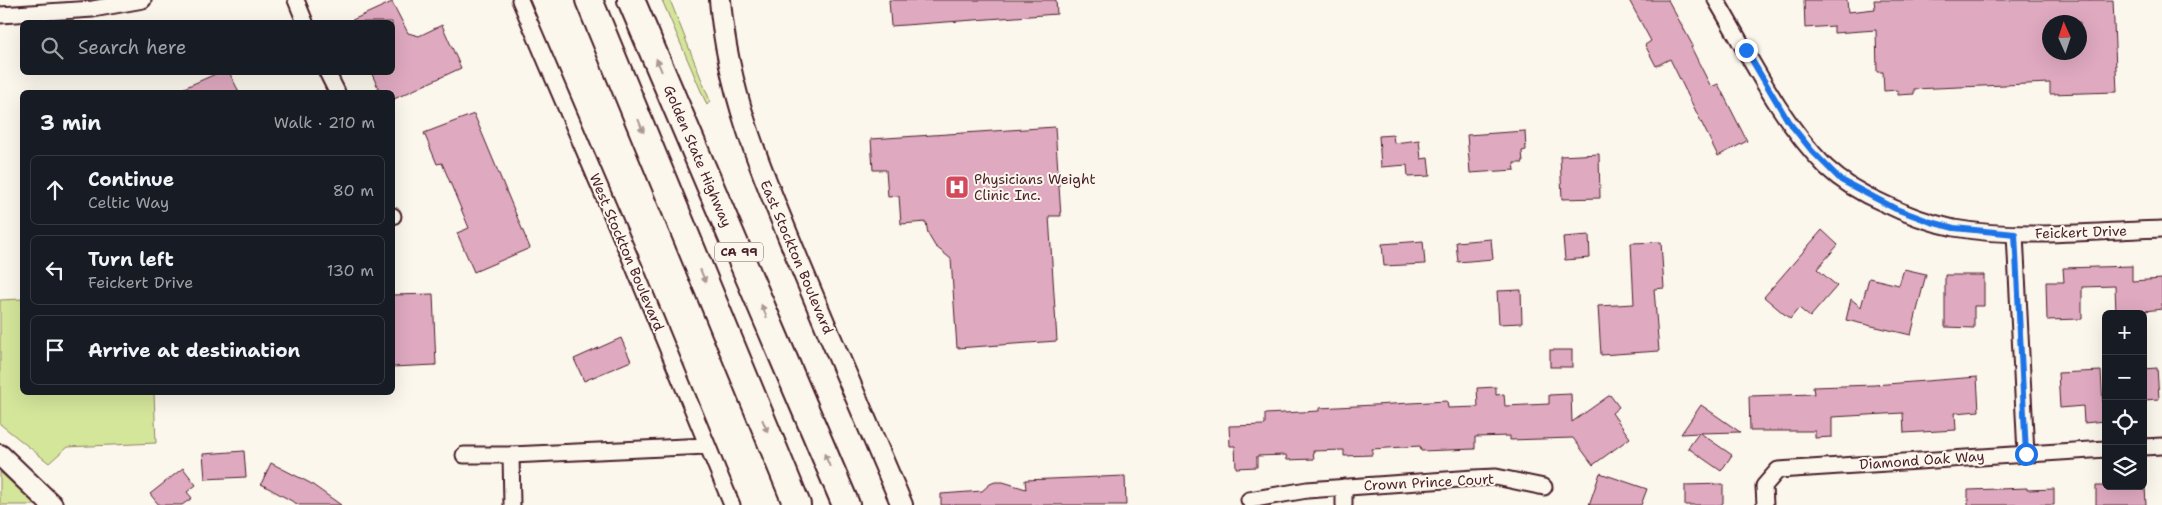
<!DOCTYPE html>
<meta charset="utf-8">
<style>
:root{--surface:#171b24;--page:#20242c;--text:#f1f3f6;--muted:#9ea1a6;--line:#363941}
body{margin:0;font-family:"Shantell Sans",sans-serif;background:var(--page);color:var(--text)}
.controls{position:absolute;right:15px;bottom:15px;display:grid;overflow:hidden;border-radius:8px;box-shadow:0 5px 20px #0002}
.controls button{width:45px;height:45px;display:grid;place-items:center;padding:0;border:0;border-bottom:1px solid var(--line);background:var(--surface);color:var(--text);font:25px sans-serif}
.compass{position:absolute;left:2042px;top:15px;width:45px;height:45px;border-radius:50%;background:var(--surface);box-shadow:0 5px 20px #0002;rotate:357deg}
.stop{position:absolute;width:15px;height:15px;margin:-11px;border:4px solid #1a73e8;border-radius:50%;background:#fff}
.stop.end{background:#1a73e8;border-color:#fff;box-shadow:0 1px 5px #0008}
.list{margin:0;padding:0;list-style:none}
h2{display:flex;justify-content:space-between;align-items:center;height:65px;margin:0;padding:0 20px;font-size:21px}
h2 small{font-size:16px;font-weight:400;color:var(--muted)}
.list li{display:grid;grid-template-columns:32px 1fr auto;gap:15px;align-items:center;box-sizing:border-box;height:70px;margin:0 10px 10px;padding:0 10px;border:1px solid var(--line);border-radius:8px}
.list b{display:block;font-size:19px;white-space:nowrap}
.list p{margin:0;font-size:16px;white-space:nowrap;color:var(--muted)}
.list em{font-size:16px;font-style:normal;color:var(--muted)}
.icon{flex:none;width:28px;height:28px;fill:none;stroke:currentColor;stroke-width:2;stroke-linecap:round;stroke-linejoin:round}
.map{position:relative;flex:none;width:2162px;height:505px;overflow:hidden}
.search{position:absolute;background:var(--surface);box-shadow:0 5px 20px #0002;left:20px;top:20px;width:375px;height:55px;display:flex;align-items:center;gap:12px;box-sizing:border-box;padding:0 18px;border-radius:8px;color:var(--muted);font-size:19px}
.panel{position:absolute;background:var(--surface);box-shadow:0 5px 20px #0002;left:20px;top:90px;width:375px;height:305px;border-radius:8px}
.map>svg:first-child{display:block}
.green{fill:#d4e69a;stroke:#8f8262}
.building{fill:#dfa9c0;stroke:#4a1f2b;fill-rule:evenodd}
.lines{fill:none;stroke-linecap:round;stroke-linejoin:round}
.street-casing{stroke:#4a1f2b;stroke-width:19}
.secondary-casing{stroke:#4a1f2b;stroke-width:24}
.highway-casing{stroke:#4a1f2b;stroke-width:30}
.street{stroke:#fbf7ec;stroke-width:15}
.secondary{stroke:#fbf7ec;stroke-width:20}
.highway{stroke:#fbf7ec;stroke-width:26}
.oneway{fill:#ab9695}
.route{stroke:#1a73e8;stroke-width:6}
.labels{text-anchor:middle;stroke-width:4;stroke-linejoin:round;paint-order:stroke}
.shield{fill:#fbf7ec;stroke:#7f6065;stroke-width:1}
.shield-label{font-size:12px;font-weight:bold;fill:#4a1f2b}
.street-label{font-size:14px;fill:#4a1f2b;stroke:#fbf7ec}
.poi-label{font-size:14px;fill:#4a1f2b;stroke:#fbf7ec;text-anchor:start}
</style>
<div class="map">
<svg width="2162" height="505" viewBox="0 0 2162 505">
<rect width="100%" height="100%" fill="#fbf7ec"/>
<filter id="ink" filterUnits="userSpaceOnUse"><feTurbulence type="fractalNoise" baseFrequency=".02" numOctaves="2"/><feDisplacementMap in="SourceGraphic" scale="10" xChannelSelector="R" yChannelSelector="G"/><feConvolveMatrix kernelMatrix="1 2 1 2 8 2 1 2 1" color-interpolation-filters="sRGB"/></filter>
<g filter="url(#ink)">
<g class="green">
<path d="M662,0H670L710,101L707,105Z"/>
<path d="M22,299V392L154,393L156,443L67,447L49,463L0,424V300Z"/>
<path d="M0,472L36,505H0Z"/>
</g>
<g class="building">
<path d="M889,0H1056L1057,14L891,26Z"/>
<path d="M1629,0H1668L1693,46L1691,47L1711,87L1718,84L1747,141L1718,156L1670,59L1656,66L1645,45L1651,41Z"/>
<path d="M1804,0H1847L1848,12L1875,9L1874,0H2113L2117,92L2050,94V83L1914,89V94L1898,95V90L1884,91L1883,72H1877L1876,30L1834,33V26L1805,28ZM2050,22H2080V52H2050Z"/>
<path d="M392,2L408,33L419,36L442,25L461,68L392,100V92H380L371,72H392V22H348Z"/>
<path d="M220,72H229L239,92H175Z"/>
<path d="M474,114L530,248L474,272L457,233L469,228L442,163L437,164L424,133Z"/>
<path d="M1055,127L1061,216H1049L1057,341L957,348L951,259L935,246L928,234L926,222L901,224L899,196L888,197L886,170H873L871,139Z"/>
<path d="M1525,131L1526,150L1522,151L1523,163H1514L1515,170L1470,173L1467,135Z"/>
<path d="M1393,135L1394,143L1419,140L1421,159L1428,158L1430,176L1408,177L1407,165L1381,167L1379,136Z"/>
<path d="M1599,154L1600,198L1562,199L1560,156Z"/>
<path d="M1822,230L1838,245L1817,269L1837,286L1810,317L1799,308L1790,319L1764,297Z"/>
<path d="M1589,235L1590,258L1565,260L1563,237Z"/>
<path d="M1491,239L1493,259L1458,262L1456,242Z"/>
<path d="M1423,241L1425,264L1384,266L1382,244Z"/>
<path d="M1661,242L1664,288L1654,289L1659,351L1601,355L1598,306L1634,304L1631,243Z"/>
<path d="M2132,266V281L2162,279V309L2145,311V314H2116L2115,286L2082,287V319L2047,320L2046,282H2064L2063,268Z"/>
<path d="M1904,269L1926,274L1911,335L1846,320L1851,299L1861,307L1869,278L1899,285Z"/>
<path d="M1945,275H1984V306H1974V328L1945,327Z"/>
<path d="M1521,290L1522,323L1499,324L1497,291Z"/>
<path d="M433,294L436,365L392,367V295Z"/>
<path d="M621,338L631,361L584,381L574,359Z"/>
<rect x="1550" y="350" width="22" height="17"/>
<path d="M2157,368L2159,399L2143,400V369Z"/>
<path d="M2101,371L2104,421L2084,423L2083,406L2060,408L2058,373Z"/>
<path d="M1977,377L1979,411L1955,413L1956,430L1904,433L1903,413L1832,417V437L1815,438V431H1750L1749,396L1814,394L1813,387L1874,385Z"/>
<path d="M1496,387V395L1504,394L1505,406L1549,404V395L1571,394L1572,422L1610,395L1619,407L1612,413L1630,438L1593,465L1573,438L1510,440V436L1475,437V449L1421,451L1420,446L1372,449V455L1344,456V450L1313,451L1314,459L1287,460L1286,455L1257,456V467L1236,468L1235,446H1230L1229,426L1265,425V414L1319,411V408L1447,401L1448,408L1478,407L1477,388Z"/>
<path d="M1701,405L1740,432L1700,433L1732,455L1721,471L1688,448L1699,433L1681,434Z"/>
<path d="M244,451L246,477L205,479L203,454Z"/>
<path d="M271,463L310,483L341,505H299L261,484Z"/>
<path d="M183,468L196,485L187,492L192,498L182,505H159L150,494Z"/>
<path d="M1600,473L1647,489L1641,505H1589Z"/>
<path d="M1125,476L1126,505H941V494L982,491L990,484L995,482H1003L1026,489L1025,480Z"/>
<path d="M1723,484V503L1720,505H1685V485Z"/>
<path d="M2096,486H2145L2146,505H2096Z"/>
<path d="M2027,488V490L2054,489V505H1968V490Z"/>
</g>
<g class="lines">
<g class="street-casing">
<g id="street">
<path d="M296,0L305,22"/>
<path d="M520,0L634,267L732,505"/>
<path d="M1716,0C1749,55 1780,121 1826,167C1843,183 1862,194 1883,203C1905,214 1930,223 1954,228C2022,240 2094,231 2162,229"/>
<path d="M0,15L93,9L143,0"/>
<path d="M327,72L337,92"/>
<path d="M392,216H393"/>
<path d="M2015,234L2026,454"/>
<path d="M2143,447L2162,446"/>
<path d="M464,455H511L707,446"/>
<path d="M511,455L512,505"/>
<path d="M1344,487V505"/>
<path d="M1249,500L1307,490L1474,478L1496,477L1544,487"/>
<path d="M1765,505L1764,486L1778,470L2106,449"/>
</g>
</g>
<g class="secondary-casing">
<g id="secondary">
<path d="M720,0C728,95 762,173 798,260C832,342 867,424 902,505"/>
<path d="M0,455L52,505"/>
</g>
</g>
<g class="highway-casing">
<g id="highway">
<path d="M589,0L797,505"/>
<path d="M631,0L846,505"/>
</g>
</g>
<use href="#street" class="street"/>
<use href="#secondary" class="secondary"/>
<use href="#highway" class="highway"/>
</g>
<defs><path id="oneway-solid" d="M-6-.8H1V-3.2L6.5 0L1 3.2V.8H-6Z" transform="scale(1.25)"/></defs>
<g class="oneway">
<use href="#oneway-solid" transform="translate(659 65) rotate(-113)"/>
<use href="#oneway-solid" transform="translate(641 126) rotate(68)"/>
<use href="#oneway-solid" transform="translate(703 276) rotate(68)"/>
<use href="#oneway-solid" transform="translate(764 311) rotate(-113)"/>
<use href="#oneway-solid" transform="translate(765 426) rotate(68)"/>
<use href="#oneway-solid" transform="translate(827 460) rotate(-113)"/>
</g>
</g>
<g class="lines" filter="url(#ink)">
<path class="route" d="M1746,50L1788,121L1812,151L1841,180L1896,209L1931,222L1954,228L2015,234L2026,454"/>
</g>
<defs>
<g id="hospital-square" transform="scale(1.25)"><rect x="-9" y="-9" width="18" height="18" rx="4" fill="#d1495b" stroke="#fbf7ec"/><path d="M-5-5h3v3.5h4V-5h3V5h-3V1.5h-4V5h-3Z" fill="#fff"/></g>
</defs>
<g fill-rule="evenodd">
<use href="#hospital-square" x="957" y="187"/>
</g>
<g class="labels">
<rect class="shield" x="715" y="242.5" width="48" height="19" rx="4"/>
<g class="shield-label">
<text x="739" y="256">CA 99</text>
</g>
<g class="street-label">
<text transform="translate(698 156) rotate(67)" y="5">Golden State Highway</text>
<text transform="translate(2081 232) rotate(-2)" y="5">Feickert Drive</text>
<text transform="translate(627 252) rotate(67)" y="5">West Stockton Boulevard</text>
<text transform="translate(797 257) rotate(67)" y="5">East Stockton Boulevard</text>
<text transform="translate(1922 460) rotate(-4)" y="5">Diamond Oak Way</text>
<text transform="translate(1429 482) rotate(-3)" y="5">Crown Prince Court</text>
</g>
<g class="poi-label">
<text x="974" y="184">Physicians Weight<tspan x="974" dy="16">Clinic Inc.</tspan></text>
</g>
</g>
</svg>
<div class="controls">
<button>+</button>
<button>−</button>
<button><svg class="icon" aria-label="locate" viewBox="0 0 24 24"><circle cx="12" cy="12" r="6"/><path d="M12 2v4M12 18v4M2 12h4M18 12h4"/></svg></button>
<button><svg class="icon" aria-label="layers" viewBox="0 0 24 24"><path d="M12 4l9 5-9 5-9-5zM3 14l9 5 9-5"/></svg></button>
</div>
<svg class="compass" viewBox="-18 -18 36 36"><path d="M0-13l5 13h-10z" fill="#e53935"/><path d="M0 13l5-13h-10z" fill="#9ea1a6"/></svg>
<div class="stop" style="left:2026px;top:454px"></div>
<div class="stop end" style="left:1746px;top:50px"></div>
<div class="search"><svg class="icon" aria-label="search" viewBox="0 0 24 24"><circle cx="10" cy="10" r="6"/><path d="M15 15l6 6"/></svg>Search here</div>
<section class="panel">
<h2>3 min<small>Walk · 210 m</small></h2>
<ul class="list">
<li><svg class="icon" aria-label="ahead" viewBox="0 0 24 24"><path d="M12 20V5M6 11l6-6 6 6"/></svg><div><b>Continue</b><p>Celtic Way</p></div><em>80 m</em></li>
<li><svg class="icon" aria-label="left" viewBox="0 0 24 24"><path d="M17 20v-9H6M10 6l-5 5 5 5"/></svg><div><b>Turn left</b><p>Feickert Drive</p></div><em>130 m</em></li>
<li><svg class="icon" aria-label="arrive" viewBox="0 0 24 24"><path d="M6 21V4h12l-3 4 3 4H6"/></svg><div><b>Arrive at destination</b></div></li>
</ul>
</section>
</div>
